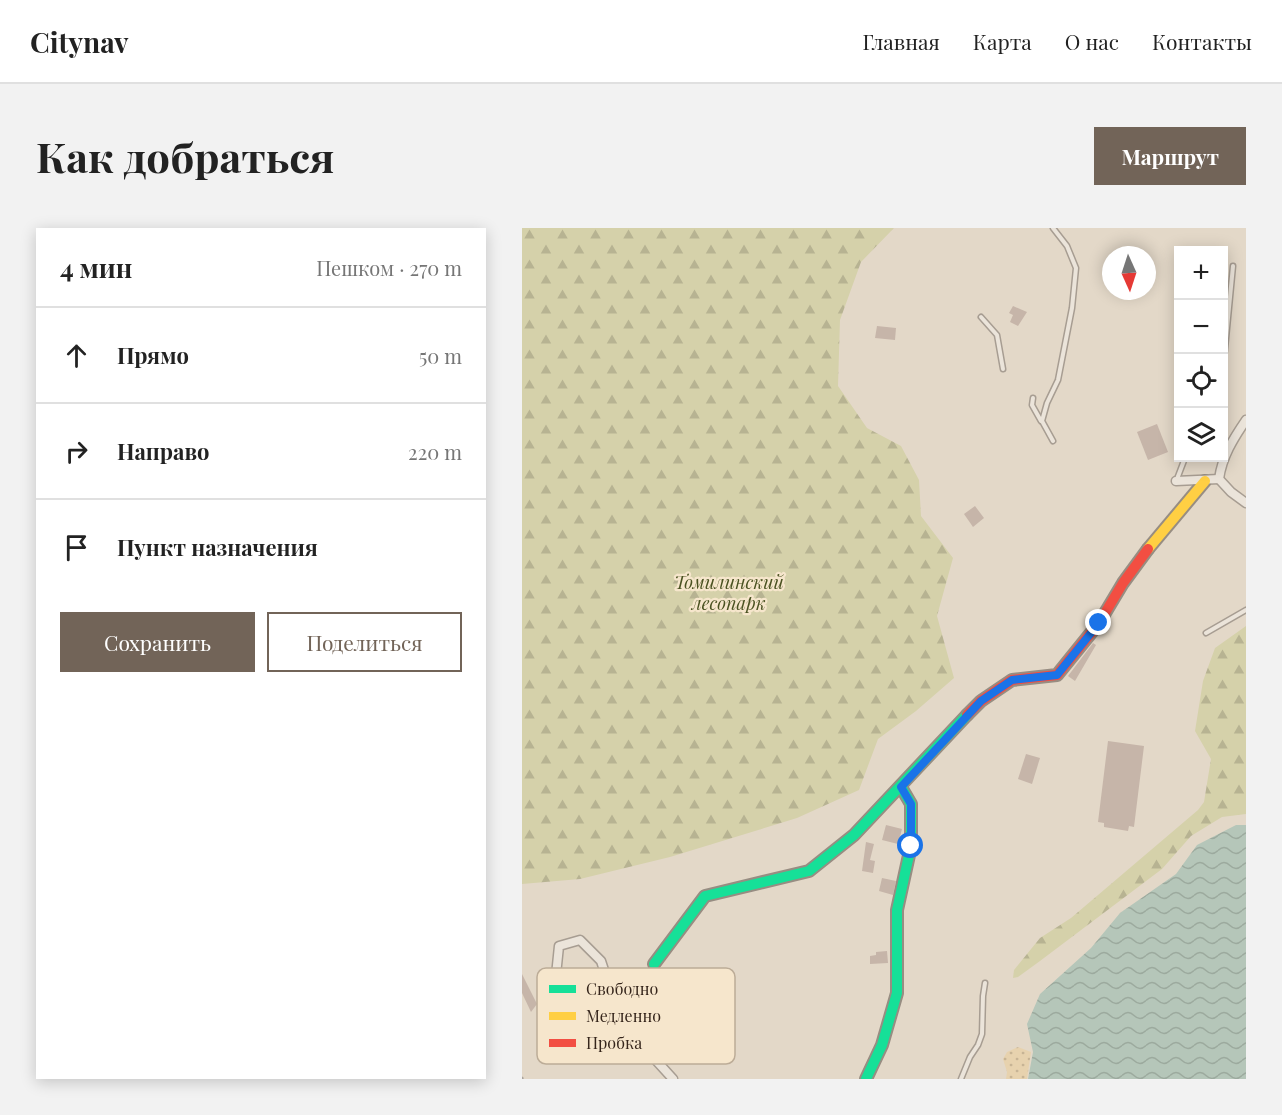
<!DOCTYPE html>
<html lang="ru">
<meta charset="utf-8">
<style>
:root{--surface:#fff;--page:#f2f2f2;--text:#222;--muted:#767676;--line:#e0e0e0;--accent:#726458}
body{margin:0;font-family:"Playfair Display",serif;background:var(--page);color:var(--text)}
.controls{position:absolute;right:18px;top:18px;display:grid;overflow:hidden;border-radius:0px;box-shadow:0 3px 15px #0003}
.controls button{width:54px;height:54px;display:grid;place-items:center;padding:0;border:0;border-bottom:2px solid var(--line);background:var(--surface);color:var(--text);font:30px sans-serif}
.compass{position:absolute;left:580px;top:18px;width:54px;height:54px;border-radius:50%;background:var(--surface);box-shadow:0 3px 15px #0003;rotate:177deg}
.stop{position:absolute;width:18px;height:18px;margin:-14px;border:4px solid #1a73e8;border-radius:50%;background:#fff}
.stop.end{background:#1a73e8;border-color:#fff;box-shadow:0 2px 6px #0008}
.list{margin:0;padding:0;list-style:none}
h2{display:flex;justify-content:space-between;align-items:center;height:78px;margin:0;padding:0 24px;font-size:26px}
h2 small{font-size:20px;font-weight:400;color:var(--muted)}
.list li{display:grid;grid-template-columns:39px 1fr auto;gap:18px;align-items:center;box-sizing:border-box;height:96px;padding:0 24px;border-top:2px solid var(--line)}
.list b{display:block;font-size:22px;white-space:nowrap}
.list em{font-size:20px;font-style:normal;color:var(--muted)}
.actions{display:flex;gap:12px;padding:18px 24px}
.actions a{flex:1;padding:14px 0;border:2px solid var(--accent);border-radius:0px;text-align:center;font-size:21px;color:var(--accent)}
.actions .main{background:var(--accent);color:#fff}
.icon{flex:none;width:33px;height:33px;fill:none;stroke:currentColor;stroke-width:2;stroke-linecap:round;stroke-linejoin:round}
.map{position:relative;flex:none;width:724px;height:851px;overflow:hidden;border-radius:0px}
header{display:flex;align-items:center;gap:36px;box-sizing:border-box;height:84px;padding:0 30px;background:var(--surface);border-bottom:2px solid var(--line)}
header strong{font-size:28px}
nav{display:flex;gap:33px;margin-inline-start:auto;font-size:21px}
.intro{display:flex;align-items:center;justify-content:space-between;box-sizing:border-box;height:144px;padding:0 36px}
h1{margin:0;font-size:42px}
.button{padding:15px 27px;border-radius:0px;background:var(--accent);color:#fff;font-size:21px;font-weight:700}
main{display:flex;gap:36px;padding:0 36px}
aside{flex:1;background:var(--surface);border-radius:0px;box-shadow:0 3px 15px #0003}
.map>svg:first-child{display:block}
.forest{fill:url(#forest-firs)}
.sand{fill:url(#sand-dots)}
.water{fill:url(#water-waves)}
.building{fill:#c6b5a9}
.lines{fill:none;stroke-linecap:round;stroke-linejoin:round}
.lane-casing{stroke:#a79d92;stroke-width:7}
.street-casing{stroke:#a79d92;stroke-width:11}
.fast-casing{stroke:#978d82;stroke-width:14}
.slow-casing{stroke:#978d82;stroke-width:14}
.jam-casing{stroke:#978d82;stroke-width:14}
.lane{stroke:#ebe4da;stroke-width:4}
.street{stroke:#ebe4da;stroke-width:8}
.fast{stroke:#16e098;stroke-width:10}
.slow{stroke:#ffcf43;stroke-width:10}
.jam{stroke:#f24e42;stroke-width:10}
.rail{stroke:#aaa39b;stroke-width:2;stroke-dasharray:10 10;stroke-linecap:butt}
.route{stroke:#1a73e8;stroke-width:8}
.labels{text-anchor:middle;stroke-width:4.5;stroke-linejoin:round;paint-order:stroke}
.park-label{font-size:18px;font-style:italic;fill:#4a5221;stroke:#f6e6cc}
.key{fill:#f6e6cc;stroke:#bcac97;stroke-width:1.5}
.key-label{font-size:16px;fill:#35251b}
</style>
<header>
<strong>Citynav</strong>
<nav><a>Главная</a><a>Карта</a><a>О нас</a><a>Контакты</a></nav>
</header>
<div class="intro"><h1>Как добраться</h1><a class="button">Маршрут</a></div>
<main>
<aside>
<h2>4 мин<small>Пешком · 270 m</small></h2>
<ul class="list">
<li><svg class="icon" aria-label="ahead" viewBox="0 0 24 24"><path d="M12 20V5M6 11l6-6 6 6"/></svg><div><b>Прямо</b></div><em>50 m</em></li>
<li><svg class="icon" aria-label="right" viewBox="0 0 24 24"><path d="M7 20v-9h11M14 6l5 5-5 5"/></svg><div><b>Направо</b></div><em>220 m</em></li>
<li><svg class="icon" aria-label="arrive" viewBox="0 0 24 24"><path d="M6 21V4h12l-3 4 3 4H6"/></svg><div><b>Пункт назначения</b></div></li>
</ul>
<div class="actions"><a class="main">Сохранить</a><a>Поделиться</a></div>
</aside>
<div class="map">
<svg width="724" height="851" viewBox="0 0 724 851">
<defs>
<pattern id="forest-firs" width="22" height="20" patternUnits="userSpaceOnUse" patternTransform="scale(1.5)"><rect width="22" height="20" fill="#d5d1aa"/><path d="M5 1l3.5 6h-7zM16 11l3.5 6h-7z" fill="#b7b392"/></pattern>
<pattern id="sand-dots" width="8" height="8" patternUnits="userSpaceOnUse" patternTransform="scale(1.5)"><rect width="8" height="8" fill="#e7d2ae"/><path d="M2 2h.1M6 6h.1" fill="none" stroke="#c7b495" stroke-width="1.8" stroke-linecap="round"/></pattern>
<pattern id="water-waves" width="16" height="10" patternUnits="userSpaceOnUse" patternTransform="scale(1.5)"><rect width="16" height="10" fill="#b5c6b9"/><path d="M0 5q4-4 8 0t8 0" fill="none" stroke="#9caa9e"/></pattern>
</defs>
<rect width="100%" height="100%" fill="#e3d8c8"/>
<g class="forest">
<path d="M0,0H372L339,34L318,92L316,158L345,200L379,218L397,252L399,288L431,330L415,388L432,450L394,483L356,511L337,562L275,590L148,629L58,651L0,656Z"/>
<path d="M724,398V586L700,589L669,608L640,641L518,733L496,749L491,750L492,742L518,710L549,690L676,582L682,574L689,531L673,503L681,453L693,420Z"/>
</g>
<path class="sand" d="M496,819L509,824L505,851H484L485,844L481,831L485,824Z"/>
<path class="water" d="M714,597H724V851H506L511,824L505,796L518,766L569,720L598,685L654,646L675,617Z"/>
<g class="building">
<path d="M491,78L505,84L496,98L488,94L491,87L487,85Z"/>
<path d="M355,98L374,100L373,112L353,110Z"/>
<path d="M635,196L646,224L626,232L615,204Z"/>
<path d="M453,278L462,290L451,299L442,286Z"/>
<path d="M571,415L574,417L553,453L546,448Z"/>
<path d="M586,513L622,518L612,599L607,598L606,603L582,599V595L576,594Z"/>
<path d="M504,526L518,530L510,556L496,551Z"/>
<path d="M364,597L380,601L376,616L360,612Z"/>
<path d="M344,614L352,616L348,632L353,633L351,645L340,643Z"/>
<path d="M360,650L374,653L371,667L357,663Z"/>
<path d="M365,723L366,735L348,736V728L354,727V724Z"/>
<path d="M0,746L15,776L9,784L0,765Z"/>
</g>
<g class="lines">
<g class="lane-casing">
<g id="lane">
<path d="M459,89L475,107L481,141"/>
<path d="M702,131L711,38"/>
<path d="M511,170L510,177L519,193"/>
<path d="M531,213L520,193L525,175L536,152L550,80L554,40L545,18L531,0"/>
<path d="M655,251L663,230"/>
<path d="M684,405L724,382"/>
<path d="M439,851L448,829L456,817L460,806L461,768L463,755"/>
</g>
</g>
<g class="street-casing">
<g id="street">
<path d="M724,192C711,211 700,229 697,251L709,264L724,275"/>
<path d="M654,253L697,251"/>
<path d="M21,781L34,747L37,718L58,712L79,733L99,794L151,851"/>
</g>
</g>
<g class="fast-casing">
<g id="fast">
<path d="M132,736L183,668L287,643L332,607L445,487"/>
<path d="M344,851L360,817L375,765V682L389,618V576L379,559"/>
</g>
</g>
<g class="slow-casing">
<path id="slow" d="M626,321L683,253"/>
</g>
<g class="jam-casing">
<path id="jam" d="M445,487L459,473L490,452L535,447L577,395L601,355L626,321"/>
</g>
<use href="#lane" class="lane"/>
<use href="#street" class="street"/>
<use href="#fast" class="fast"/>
<use href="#slow" class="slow"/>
<use href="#jam" class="jam"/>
<path class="rail" d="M0,849L1,851"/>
</g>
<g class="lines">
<path class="route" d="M389,618V576L379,559L459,473L490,452L535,447L577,395"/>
</g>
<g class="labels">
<g class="park-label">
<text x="207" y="361">Томилинский<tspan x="207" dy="21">лесопарк</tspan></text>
</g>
</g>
<rect x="15" y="740" width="198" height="96" rx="9" class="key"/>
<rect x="27" y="757" width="27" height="8" fill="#16e098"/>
<rect x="27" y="784" width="27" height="8" fill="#ffcf43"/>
<rect x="27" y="811" width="27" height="8" fill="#f24e42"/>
<g class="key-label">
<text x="64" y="767">Свободно</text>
<text x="64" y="794">Медленно</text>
<text x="64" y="821">Пробка</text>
</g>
</svg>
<div class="controls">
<button>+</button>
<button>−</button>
<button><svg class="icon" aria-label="locate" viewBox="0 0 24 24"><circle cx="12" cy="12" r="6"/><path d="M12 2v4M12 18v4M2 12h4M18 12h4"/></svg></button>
<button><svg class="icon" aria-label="layers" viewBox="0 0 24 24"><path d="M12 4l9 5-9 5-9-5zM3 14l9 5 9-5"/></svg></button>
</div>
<svg class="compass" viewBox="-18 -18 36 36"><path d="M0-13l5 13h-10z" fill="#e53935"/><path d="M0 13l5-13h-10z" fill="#767676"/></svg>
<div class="stop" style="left:389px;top:618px"></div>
<div class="stop end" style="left:577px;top:395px"></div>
</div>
</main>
